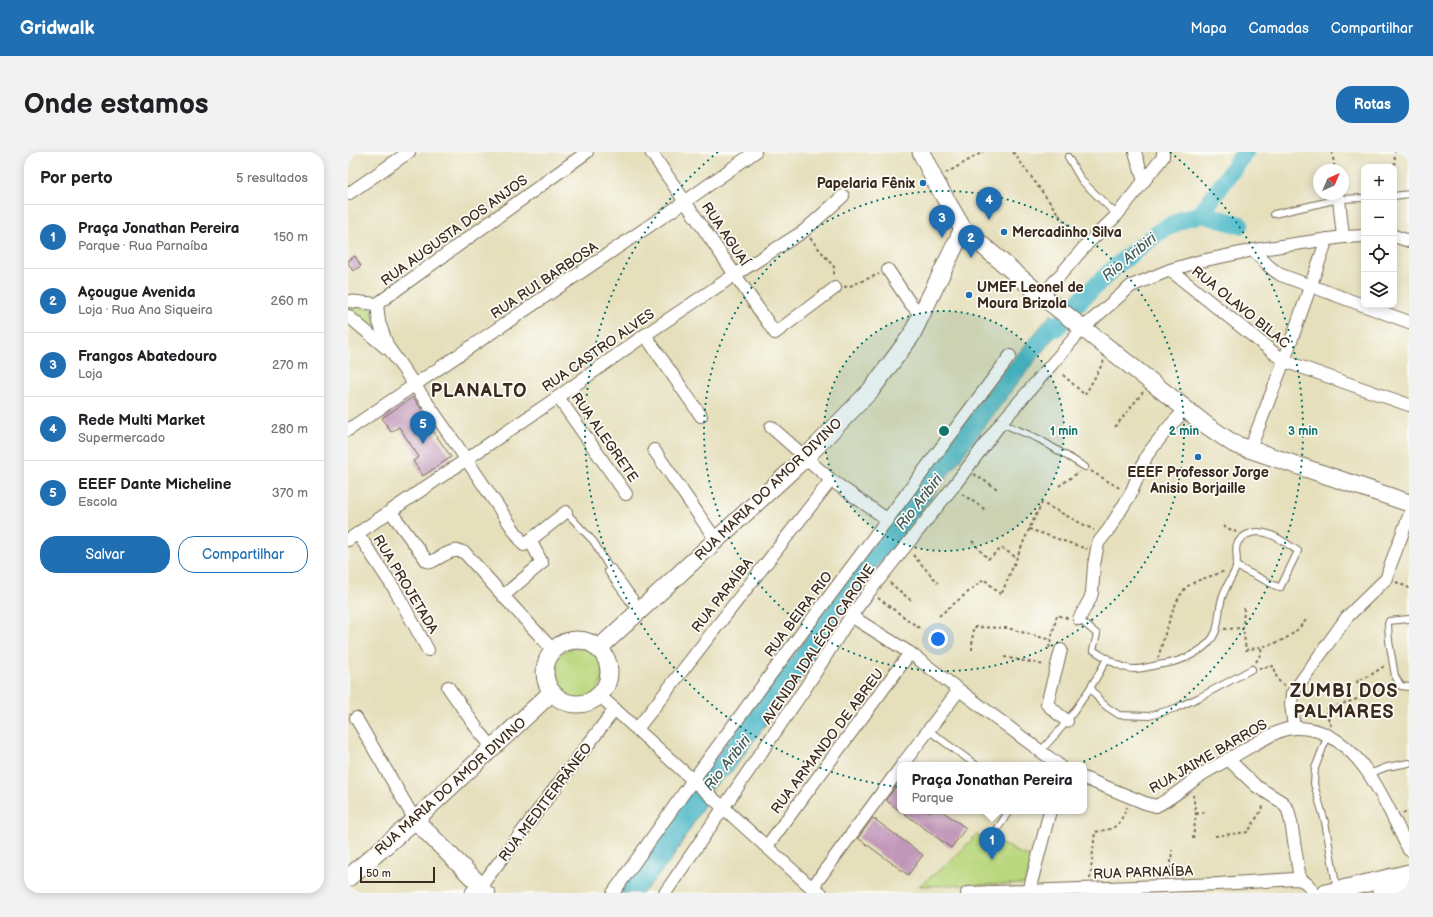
<!DOCTYPE html>
<html lang="pt">
<meta charset="utf-8">
<style>
:root{--surface:#fff;--page:#f2f2f2;--text:#202124;--muted:#757577;--line:#e0e0e0;--accent:#1f6fb2}
body{margin:0;font-family:"Balsamiq Sans",sans-serif;background:var(--page);color:var(--text)}
.controls{position:absolute;right:12px;top:12px;display:grid;overflow:hidden;border-radius:8px;box-shadow:0 2px 10px #0003}
.controls button{width:36px;height:36px;display:grid;place-items:center;padding:0;border:0;border-bottom:1px solid var(--line);background:var(--surface);color:var(--text);font:20px sans-serif}
.compass{position:absolute;left:965px;top:12px;width:36px;height:36px;border-radius:50%;background:var(--surface);box-shadow:0 2px 10px #0003;rotate:44deg}
.scale{position:absolute;left:12px;bottom:10px;width:75px;box-sizing:border-box;padding-left:4px;border:2px solid #3b2a1e;border-top:0;font-size:11px;line-height:14px;white-space:nowrap;color:#3b2a1e;-webkit-text-stroke:3px #fdfcf7;paint-order:stroke}
.you{position:absolute;left:590px;top:487px;width:14px;height:14px;margin:-10px;border:3px solid #fff;border-radius:50%;background:#1a73e8;box-shadow:0 0 0 6px #1a73e833}
.badge{display:grid;place-items:center;width:26px;height:26px;border-radius:50%;background:var(--accent);color:#fff;font-size:13px;font-weight:700}
.pin{position:absolute;translate:-50% -33px;filter:drop-shadow(0 1px 2px #0008)}
.pin::after{content:'';position:absolute;top:21px;width:14px;height:12px;background:inherit;clip-path:polygon(0 0,100% 0,50% 100%)}
.popup{position:absolute;left:549px;top:610px;width:190px;height:52px;box-sizing:border-box;display:grid;place-content:center;border-radius:8px;background:var(--surface);filter:drop-shadow(0 1px 3px #0005);font-size:13px;white-space:nowrap;color:var(--muted)}
.popup b{font-size:15px;color:var(--text)}
.popup::after{content:'';position:absolute;left:50%;top:100%;margin-left:-8px;border:8px solid transparent;border-top-color:var(--surface)}
.list{margin:0;padding:0;list-style:none}
h2{display:flex;justify-content:space-between;align-items:center;height:52px;margin:0;padding:0 16px;font-size:17px}
h2 small{font-size:13px;font-weight:400;color:var(--muted)}
.list li{display:grid;grid-template-columns:26px 1fr auto;gap:12px;align-items:center;box-sizing:border-box;height:64px;padding:0 16px;border-top:1px solid var(--line)}
.list b{display:block;font-size:15px;white-space:nowrap}
.list p{margin:0;font-size:13px;white-space:nowrap;color:var(--muted)}
.list em{font-size:13px;font-style:normal;color:var(--muted)}
.actions{display:flex;gap:8px;padding:12px 16px}
.actions a{flex:1;padding:9px 0;border:1px solid var(--accent);border-radius:16px;text-align:center;font-size:14px;color:var(--accent)}
.actions .main{background:var(--accent);color:#fff}
.icon{flex:none;width:22px;height:22px;fill:none;stroke:currentColor;stroke-width:2;stroke-linecap:round;stroke-linejoin:round}
.map{position:relative;flex:none;width:1061px;height:741px;overflow:hidden;border-radius:16px}
header{display:flex;align-items:center;gap:24px;box-sizing:border-box;height:56px;padding:0 20px;background:var(--accent);color:#fff}
header strong{font-size:19px}
nav{display:flex;gap:22px;margin-inline-start:auto;font-size:14px}
.intro{display:flex;align-items:center;justify-content:space-between;box-sizing:border-box;height:96px;padding:0 24px}
h1{margin:0;font-size:28px}
.button{padding:10px 18px;border-radius:16px;background:var(--accent);color:#fff;font-size:14px;font-weight:700}
main{display:flex;gap:24px;padding:0 24px}
aside{flex:1;background:var(--surface);border-radius:16px;box-shadow:0 2px 10px #0003}
.map>svg:first-child{display:block}
.green{fill:#b9d77d;stroke:#7a804e}
.water{fill:#4cb8c8;stroke:#447173}
.lines{fill:none;stroke-linecap:round;stroke-linejoin:round}
.river{stroke:#4cb8c8;stroke-width:18}
.building{fill:#c197b9}
.lane-casing{stroke:#766955;stroke-width:8}
.street-casing{stroke:#766955;stroke-width:14}
.secondary-casing{stroke:#766955;stroke-width:19}
.path{stroke:#766955;stroke-width:2;stroke-dasharray:3 3;stroke-linecap:butt}
.lane{stroke:#fff;stroke-width:6}
.street{stroke:#fff;stroke-width:12}
.secondary{stroke:#fff;stroke-width:17}
.ring{fill:none;stroke:#0f766e;stroke-width:2;stroke-dasharray:2 4}
.poi-dot{fill:#1f6fb2;stroke:#fdfcf7;stroke-width:1.5}
.labels{text-anchor:middle;stroke-width:3.5;stroke-linejoin:round;paint-order:stroke}
.poi-label{font-size:14px;font-weight:bold;fill:#3b2a1e;stroke:#fdfcf7;text-anchor:start}
.street-label{font-size:14px;fill:#3b2a1e;stroke:#fdfcf7}
.water-label{font-size:15px;font-style:italic;fill:#415c5a;stroke:#fdfcf7}
.district-label{font-size:18px;font-weight:bold;letter-spacing:1px;fill:#3b2a1e;stroke:#fdfcf7}
.centre{fill:#0f766e;stroke:#fdfcf7;stroke-width:2}
.ring-label{font-size:12px;text-anchor:middle;font-weight:bold;fill:#0f766e;stroke:#fdfcf7;stroke-width:3.5;stroke-linejoin:round;paint-order:stroke}
</style>
<header>
<strong>Gridwalk</strong>
<nav><a>Mapa</a><a>Camadas</a><a>Compartilhar</a></nav>
</header>
<div class="intro"><h1>Onde estamos</h1><a class="button">Rotas</a></div>
<main>
<aside>
<h2>Por perto<small>5 resultados</small></h2>
<ul class="list">
<li><span class="badge">1</span><div><b>Praça Jonathan Pereira</b><p>Parque · Rua Parnaíba</p></div><em>150 m</em></li>
<li><span class="badge">2</span><div><b>Açougue Avenida</b><p>Loja · Rua Ana Siqueira</p></div><em>260 m</em></li>
<li><span class="badge">3</span><div><b>Frangos Abatedouro</b><p>Loja</p></div><em>270 m</em></li>
<li><span class="badge">4</span><div><b>Rede Multi Market</b><p>Supermercado</p></div><em>280 m</em></li>
<li><span class="badge">5</span><div><b>EEEF Dante Micheline</b><p>Escola</p></div><em>370 m</em></li>
</ul>
<div class="actions"><a class="main">Salvar</a><a>Compartilhar</a></div>
</aside>
<div class="map">
<svg width="1061" height="741" viewBox="0 0 1061 741">
<rect width="100%" height="100%" fill="#fdfcf7"/>
<filter id="ink" filterUnits="userSpaceOnUse"><feTurbulence type="fractalNoise" baseFrequency=".025" numOctaves="2"/><feDisplacementMap in="SourceGraphic" scale="8" xChannelSelector="R" yChannelSelector="G"/><feConvolveMatrix kernelMatrix="1 2 1 2 8 2 1 2 1" color-interpolation-filters="sRGB"/></filter>
<filter id="wash" filterUnits="userSpaceOnUse"><feTurbulence type="fractalNoise" baseFrequency=".012" numOctaves="4" result="noise"/><feDisplacementMap in="SourceGraphic" scale="16" xChannelSelector="R" yChannelSelector="G"/><feGaussianBlur stdDeviation="0.9" result="paint"/><feColorMatrix in="noise" values="0 0 0 0 0 0 0 0 0 0 0 0 0 0 0 0 0 1.4 0 .05"/><feComposite in="paint" operator="in"/></filter>
<g filter="url(#wash)">
<rect width="100%" height="100%" fill="#e5dfbb"/>
<g class="green">
<path d="M1,155L24,156L28,177H25L1,157Z"/>
<circle cx="229" cy="522" r="26"/>
<path d="M628,683L664,696V698L685,706L677,732L571,734L602,710Z"/>
</g>
<path class="water" d="M703,162L716,172L664,238L541,401L516,430L477,484L462,513L452,528L425,562L384,619L365,635L360,642L357,652L322,710L295,741H267L424,529L452,495L468,470L646,231Z"/>
<g class="lines">
<g class="river">
<path d="M852,63L897,0"/>
<path d="M709,176L726,154L768,114L809,81L837,66L852,63H858L892,73"/>
</g>
</g>
<g id="blocks">
<g class="building">
<path d="M7,104L13,114L5,119L0,111V109Z"/>
<path d="M65,245L74,258L72,260L103,305L75,324L65,309L71,305L51,275L43,280L34,266Z"/>
<path d="M552,629V659L538,648Z"/>
<path d="M553,659H594L618,676L603,696Z"/>
<path d="M525,666L575,703L560,723L510,686Z"/>
</g>
</g>
</g>
<g filter="url(#ink)">
<use href="#blocks" fill-opacity="0" stroke="#766955" stroke-width="1"/>
<g class="lines">
<g class="lane-casing">
<g id="lane">
<path d="M720,5L734,29L769,63"/>
<path d="M1046,44L1061,42"/>
<path d="M926,62L991,47L1016,46"/>
<path d="M653,271L691,287L737,315"/>
<path d="M218,360L246,390L263,419"/>
<path d="M731,467L749,482L745,498C757,505 772,517 786,517C796,517 806,513 816,512C835,509 861,498 868,479C871,469 871,456 874,446C877,435 884,426 888,416C892,403 881,393 898,383C916,373 936,390 950,399L932,436L888,414"/>
<path d="M1061,467L1041,469L1040,472L1041,489L1047,524L1053,534L1061,535"/>
<path d="M743,536L752,549L759,555L771,563L801,564L828,556L852,545L904,517"/>
<path d="M580,578L628,613"/>
<path d="M980,583L967,616L966,632L977,670L989,738"/>
<path d="M693,599C701,589 711,580 719,569C734,549 748,529 759,506"/>
<path d="M1021,622L1039,615L1061,611"/>
<path d="M644,685L661,659"/>
</g>
</g>
<g class="street-casing">
<g id="street">
<path d="M303,0L427,181L487,136"/>
<path d="M787,0L796,29"/>
<path d="M0,42L61,0"/>
<path d="M991,47L995,85"/>
<path d="M1046,84L1061,89"/>
<path d="M906,98C914,108 921,116 933,123L1061,170"/>
<path d="M540,118L562,151L574,164"/>
<path d="M822,118L936,209L1061,253"/>
<path d="M694,144L739,92L769,63L815,5V0"/>
<path d="M0,149L29,152"/>
<path d="M29,152L31,170L40,195L112,298L176,393L218,360"/>
<path d="M29,152L239,0"/>
<path d="M0,164L38,196"/>
<path d="M297,183L353,264"/>
<path d="M210,245L278,342"/>
<path d="M423,275L483,328L540,368"/>
<path d="M0,278L338,49L407,0"/>
<path d="M902,297L936,209L979,87"/>
<path d="M306,298L368,388"/>
<path d="M43,360L79,409L83,410C94,405 105,394 117,401L158,447L205,498"/>
<path d="M10,382L47,438L80,498"/>
<path d="M0,388L210,245L297,183L388,122L456,79L495,44"/>
<path d="M263,419L291,458"/>
<path d="M155,444L194,411L182,388"/>
<path d="M503,464L562,501L711,613"/>
<path d="M731,467L742,447L744,441L746,413L750,391L761,377L782,343L799,303L820,276L838,257"/>
<path d="M713,498L699,552L709,561L719,569"/>
<path d="M100,535L130,578L145,596"/>
<path d="M251,543L464,736L473,741"/>
<path d="M8,566L67,668"/>
<path d="M946,576L943,552L944,542L999,465L1039,426L1042,414L1061,364"/>
<path d="M289,577L483,328"/>
<path d="M880,607L908,634L934,650L940,658L943,670L952,727"/>
<path d="M554,613L611,538"/>
<path d="M736,626L797,651L808,654C824,647 841,631 856,621C872,612 888,603 903,594C915,588 926,580 939,577C948,575 957,576 966,578C1017,592 1039,655 1061,698"/>
<path d="M419,694L562,501"/>
<path d="M464,736L552,616"/>
<path d="M681,739L702,659"/>
<path d="M141,741L133,734L267,557"/>
<path d="M265,741L345,628L429,514L662,204"/>
<path d="M317,741L458,535L503,464L521,440L605,335L653,271L735,176L783,134L822,118L853,109L906,98L995,85L1016,84"/>
<path d="M619,741L870,732L946,727C956,727 961,732 965,741"/>
</g>
</g>
<g class="secondary-casing">
<g id="secondary">
<path d="M573,0L586,27L615,77L694,144L858,273L886,292L1061,351"/>
<circle cx="229" cy="520" r="32"/>
<path d="M250,497L457,306L523,238L563,184L615,77"/>
<path d="M67,668L133,734L126,741"/>
<path d="M0,726L67,668L204,540"/>
<path d="M978,741L1061,721"/>
<path d="M1033,741L1061,735"/>
</g>
</g>
<g class="path">
<path d="M665,0L714,67L731,84"/>
<path d="M984,0L987,18"/>
<path d="M598,21L635,0"/>
<path d="M1046,25L1047,0"/>
<path d="M462,86L486,115V125"/>
<path d="M496,135L502,134L531,122"/>
<path d="M715,223L737,243L756,209"/>
<path d="M767,275L795,240"/>
<path d="M743,319L773,337"/>
<path d="M626,322L651,338"/>
<path d="M711,334L731,320"/>
<path d="M614,342L638,358"/>
<path d="M547,374L556,381"/>
<path d="M875,374L888,380"/>
<path d="M681,377L739,397"/>
<path d="M624,389L640,407L654,396L669,406"/>
<path d="M565,403L590,431"/>
<path d="M1048,430L1061,436"/>
<path d="M542,431L565,450"/>
<path d="M530,446L574,478"/>
<path d="M896,456L895,476L898,498C913,495 932,492 944,482C950,478 955,471 960,466"/>
<path d="M591,464L636,427L653,443L681,377L694,351L746,378"/>
<path d="M876,477L895,476"/>
<path d="M701,496L709,463L722,467"/>
<path d="M624,498L625,475L659,476L703,488"/>
<path d="M656,505L697,513"/>
<path d="M810,506C815,490 826,444 840,434C850,427 865,424 877,419"/>
<path d="M908,510L912,503L914,495"/>
<path d="M911,516L926,514L929,527L936,534"/>
<path d="M983,574L977,558L1015,545L1009,529L1021,524L1038,513"/>
<path d="M1055,661L1061,659"/>
<path d="M848,662L857,660"/>
<path d="M867,684L900,680L917,652"/>
<path d="M845,687L848,662L845,643"/>
<path d="M822,723L824,698"/>
<path d="M742,727L747,680C769,676 770,676 779,655"/>
</g>
<use href="#lane" class="lane"/>
<use href="#street" class="street"/>
<use href="#secondary" class="secondary"/>
</g>
</g>
<circle cx="596" cy="279" r="120" fill="#0f766e" fill-opacity=".12"/>
<g class="ring">
<circle cx="596" cy="279" r="120"/>
<circle cx="596" cy="279" r="240"/>
<path d="M822 0A359 359 0 1 1 370 0"/>
</g>
<g class="poi-dot">
<circle cx="575" cy="31" r="4"/>
<circle cx="656" cy="80" r="4"/>
<circle cx="621" cy="143" r="4"/>
<circle cx="850" cy="305" r="4"/>
</g>
<g class="labels">
<g class="poi-label">
<text x="567" y="36" text-anchor="end">Papelaria Fênix</text>
<text x="664" y="85">Mercadinho Silva</text>
<text x="629" y="140">UMEF Leonel de<tspan x="629" dy="16">Moura Brizola</tspan></text>
<text x="850" y="325" text-anchor="middle">EEEF Professor Jorge<tspan x="850" dy="16">Anisio Borjaille</tspan></text>
</g>
<g class="street-label">
<text transform="translate(106 78) rotate(-36)" y="5">RUA AUGUSTA DOS ANJOS</text>
<text transform="translate(378 82) rotate(56)" y="5">RUA AGUAÍ</text>
<text transform="translate(196 128) rotate(-34)" y="5">RUA RUI BARBOSA</text>
<text transform="translate(893 155) rotate(39)" y="5">RUA OLAVO BILAC</text>
<text transform="translate(250 198) rotate(-35)" y="5">RUA CASTRO ALVES</text>
<text transform="translate(257 285) rotate(55)" y="5">RUA ALEGRETE</text>
<text transform="translate(420 337) rotate(-44)" y="5">RUA MARIA DO AMOR DIVINO</text>
<text transform="translate(58 432) rotate(59)" y="5">RUA PROJETADA</text>
<text transform="translate(374 443) rotate(-52)" y="5">RUA PARAÍBA</text>
<text transform="translate(450 462) rotate(-53)" y="5">RUA BEIRA RIO</text>
<text transform="translate(470 492) rotate(-56)" y="5">AVENIDA IDALÉCIO CARONE</text>
<text transform="translate(479 589) rotate(-53)" y="5">RUA ARMANDO DE ABREU</text>
<text transform="translate(860 604) rotate(-30)" y="5">RUA JAIME BARROS</text>
<text transform="translate(102 634) rotate(-42)" y="5">RUA MARIA DO AMOR DIVINO</text>
<text transform="translate(197 650) rotate(-53)" y="5">RUA MEDITERRÂNEO</text>
<text transform="translate(795 720) rotate(-2)" y="5">RUA PARNAÍBA</text>
</g>
<g class="water-label">
<text transform="translate(781 105) rotate(-40)" y="5">Rio Aribiri</text>
<text transform="translate(571 350) rotate(-52)" y="5">Rio Aribiri</text>
<text transform="translate(379 611) rotate(-52)" y="5">Rio Aribiri</text>
</g>
<g class="district-label">
<text x="131" y="245">PLANALTO</text>
<text x="996" y="545">ZUMBI DOS<tspan x="996" dy="21">PALMARES</tspan></text>
</g>
</g>
<circle cx="596" cy="279" r="6" class="centre"/>
<g class="ring-label">
<text x="716" y="283">1 min</text>
<text x="836" y="283">2 min</text>
<text x="955" y="283">3 min</text>
</g>
</svg>
<div class="controls">
<button>+</button>
<button>−</button>
<button><svg class="icon" aria-label="locate" viewBox="0 0 24 24"><circle cx="12" cy="12" r="6"/><path d="M12 2v4M12 18v4M2 12h4M18 12h4"/></svg></button>
<button><svg class="icon" aria-label="layers" viewBox="0 0 24 24"><path d="M12 4l9 5-9 5-9-5zM3 14l9 5 9-5"/></svg></button>
</div>
<svg class="compass" viewBox="-18 -18 36 36"><path d="M0-13l5 13h-10z" fill="#e53935"/><path d="M0 13l5-13h-10z" fill="#757577"/></svg>
<div class="scale">50 m</div>
<div class="you"></div>
<div class="pin badge" style="left:644px;top:708px">1</div>
<div class="popup"><b>Praça Jonathan Pereira</b>Parque</div>
<div class="pin badge" style="left:623px;top:106px">2</div>
<div class="pin badge" style="left:594px;top:86px">3</div>
<div class="pin badge" style="left:641px;top:68px">4</div>
<div class="pin badge" style="left:75px;top:292px">5</div>
</div>
</main>
